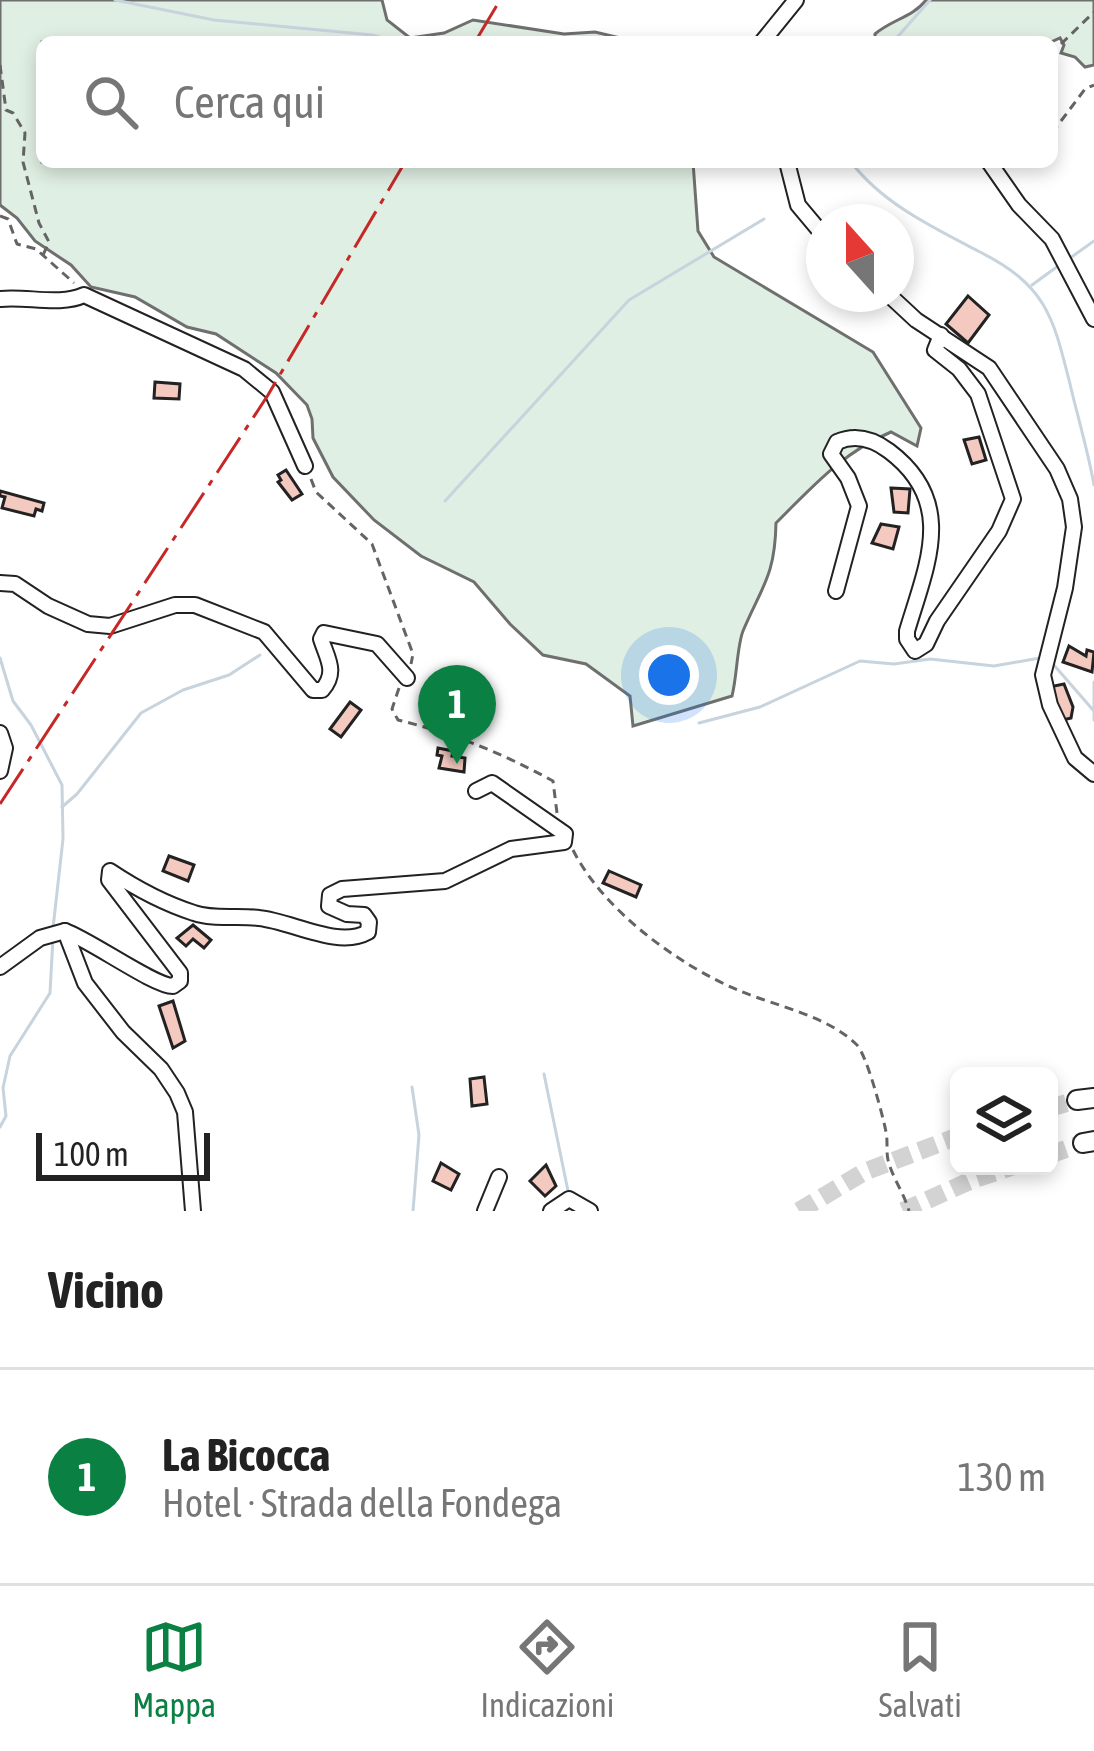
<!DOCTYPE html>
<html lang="it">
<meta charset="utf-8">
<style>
:root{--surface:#fff;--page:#f2f2f2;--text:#222;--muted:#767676;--line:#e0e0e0;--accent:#0b8043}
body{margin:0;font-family:"Asap Condensed",sans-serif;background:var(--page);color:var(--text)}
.controls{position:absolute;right:36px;bottom:36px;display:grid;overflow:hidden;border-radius:18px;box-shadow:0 6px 18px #0003}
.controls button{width:108px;height:108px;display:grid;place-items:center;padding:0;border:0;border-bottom:3px solid var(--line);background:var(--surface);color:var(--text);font:60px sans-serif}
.compass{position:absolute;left:806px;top:204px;width:108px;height:108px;border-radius:50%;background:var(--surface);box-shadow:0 6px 18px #0003;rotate:339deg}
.scale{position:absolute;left:36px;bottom:30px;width:174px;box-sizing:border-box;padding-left:12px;border:6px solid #222;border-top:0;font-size:33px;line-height:42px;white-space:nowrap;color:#222;-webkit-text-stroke:9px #fff;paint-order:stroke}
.you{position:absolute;left:669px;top:675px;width:42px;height:42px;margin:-30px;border:9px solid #fff;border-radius:50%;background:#1a73e8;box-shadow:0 0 0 18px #1a73e833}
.badge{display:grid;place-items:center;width:78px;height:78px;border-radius:50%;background:var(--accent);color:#fff;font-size:39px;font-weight:700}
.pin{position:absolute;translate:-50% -99px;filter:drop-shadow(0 3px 6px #0008)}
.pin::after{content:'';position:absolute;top:63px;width:42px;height:36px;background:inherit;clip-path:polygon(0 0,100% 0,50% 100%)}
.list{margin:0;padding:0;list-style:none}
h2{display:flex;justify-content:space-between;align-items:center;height:156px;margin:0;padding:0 48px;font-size:51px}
h2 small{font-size:39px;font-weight:400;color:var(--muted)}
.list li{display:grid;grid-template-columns:78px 1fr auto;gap:36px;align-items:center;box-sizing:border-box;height:216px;padding:0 48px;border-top:3px solid var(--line)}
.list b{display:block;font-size:45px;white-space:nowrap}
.list p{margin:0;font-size:39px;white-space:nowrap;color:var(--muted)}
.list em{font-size:39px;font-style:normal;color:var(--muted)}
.icon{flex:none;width:66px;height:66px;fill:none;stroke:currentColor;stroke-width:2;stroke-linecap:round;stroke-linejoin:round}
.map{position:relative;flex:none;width:1094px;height:1211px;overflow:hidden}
.search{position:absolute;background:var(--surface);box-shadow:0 6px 18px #0003;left:36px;right:36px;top:36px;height:132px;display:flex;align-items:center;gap:30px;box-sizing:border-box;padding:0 42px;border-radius:18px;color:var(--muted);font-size:45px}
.sheet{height:372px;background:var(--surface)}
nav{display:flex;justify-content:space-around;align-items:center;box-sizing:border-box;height:168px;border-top:3px solid var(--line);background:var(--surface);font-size:33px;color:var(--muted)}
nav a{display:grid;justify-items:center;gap:6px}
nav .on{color:var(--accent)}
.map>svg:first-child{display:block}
.green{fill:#e0efe3;stroke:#6f6f6f;stroke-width:3}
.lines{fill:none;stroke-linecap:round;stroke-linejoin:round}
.stream{stroke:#c7d3dd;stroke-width:3}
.building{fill:#f3c9c0;stroke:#222;stroke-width:3}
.highway-tunnel{stroke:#d3d3d3;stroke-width:18;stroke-dasharray:18 9;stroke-linecap:butt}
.minor-casing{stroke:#222;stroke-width:18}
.highway-casing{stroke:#222;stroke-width:22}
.path{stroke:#646464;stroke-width:3;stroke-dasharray:9 6;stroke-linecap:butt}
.minor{stroke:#fff;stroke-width:14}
.highway{stroke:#fff;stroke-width:18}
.power{stroke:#c62828;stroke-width:3;stroke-dasharray:42 9 6 9;stroke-linecap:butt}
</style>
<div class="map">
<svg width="1094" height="1211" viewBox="0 0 1094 1211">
<rect width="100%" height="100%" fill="#fff"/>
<g class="green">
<path d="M0,0H382L387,20L410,38L444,33L473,20L564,34L595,32L637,42H42V162H693L698,231L714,257L873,352L921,428L917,446L891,432C843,452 812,487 776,523C775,576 762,586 743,631C737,646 737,677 732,696L633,726L630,696L586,664L543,655L510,624L474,582L421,556L374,520L333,477L313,438L312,419L307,405L276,373L216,334L187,327L135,297L91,287L71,265L35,241L17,218L0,205Z"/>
<path d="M926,0H1094V65L1085,67L1075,57L1061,53L1064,45L1060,38L1051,42H875V34C891,20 913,17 926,0Z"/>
</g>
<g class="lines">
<g class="stream">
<path d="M115,0L214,20L372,35L397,42"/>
<path d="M893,42L930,0"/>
<path d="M851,162C883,204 934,228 980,252C1047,286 1053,317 1070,384C1078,418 1088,451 1094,485"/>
<path d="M1066,261L1094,241"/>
<path d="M1032,285L1058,266"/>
<path d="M445,501L629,300L764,219"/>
<path d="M0,658L13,701L31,725L62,785L63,839L53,928"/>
<path d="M1053,664L1093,710"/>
<path d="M1094,682V720"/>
<path d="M699,723L760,707L860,661L894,664L930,659L994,666L1040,658"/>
<path d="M62,807L77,794L141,713L183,690L229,675L260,655"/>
<path d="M544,1074L568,1191"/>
<path d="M412,1087L419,1135L413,1211"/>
<path d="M0,1127L6,1116L3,1088L10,1056L50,993L53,937"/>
</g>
</g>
<g class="building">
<path d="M968,296L989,315L968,343L946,324Z"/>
<path d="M155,382L180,384L179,399L154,398Z"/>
<path d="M979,437L986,460L972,464L964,440Z"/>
<path d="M286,470L302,494L292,500L278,482L281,480L278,475Z"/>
<path d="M891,488L910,489L908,513L894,512Z"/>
<path d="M0,491L44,503L42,511L36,509L34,516L2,508L5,497L0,496Z"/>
<path d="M881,524L899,527L893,549L872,543Z"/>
<path d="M1069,646L1086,656L1087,650L1094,652L1092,672L1063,662Z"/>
<path d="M1064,684L1073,707L1071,718L1063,720L1049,687Z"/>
<path d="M350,702L361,710L341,737L330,729Z"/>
<path d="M438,748L453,751L452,756L465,758L464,772L439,768L442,756L437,755Z"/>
<path d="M169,856L194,865L188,881L163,871Z"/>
<path d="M609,871L641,885L636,897L603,883Z"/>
<path d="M193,925L211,940L204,948L193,939L186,946L177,938Z"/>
<path d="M173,1001L185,1041L173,1048L159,1006Z"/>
<path d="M484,1077L487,1104L472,1106L470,1079Z"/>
<path d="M441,1163L459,1174L451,1190L433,1181Z"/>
<path d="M546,1165L556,1186L545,1196L530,1181Z"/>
</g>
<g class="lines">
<g class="highway-tunnel">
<path d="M1049,1108L1077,1100"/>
<path d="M1049,1155L1083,1143"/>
<path d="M799,1211L864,1172L959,1136"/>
<path d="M903,1211L972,1180L1014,1166"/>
</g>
<g class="minor-casing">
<g id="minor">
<path d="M762,42L796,0"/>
<path d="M787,162L798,205L824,236"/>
<path d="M989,162L1019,205L1052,239L1094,319"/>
<path d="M888,294L916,320L989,368L1057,469L1070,499L1074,527L1065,588L1043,675L1050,705L1075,758L1094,774"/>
<path d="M0,299C27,296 60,306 84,295L244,369L272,392L305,466"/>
<path d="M0,583L15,584L48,606L88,624L110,626L175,605H195L264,632L313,690H322C338,672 327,658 321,639L324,633L377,644L407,678"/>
<path d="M836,591L859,506L848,478L831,454L837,442C855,434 873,439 889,451C957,502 927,564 907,631V639L915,651L926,644L937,621L999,531L1013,499L978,394L959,369L935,350L941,335"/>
<path d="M0,733L5,748L0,771"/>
<path d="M65,931C92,941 154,986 173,986L180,981V973L109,880L110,871C137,889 163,903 194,913C214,920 238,915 259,918C291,921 338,949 368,932L369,922L364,915L347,914L329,906L330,895L342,889L445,881L511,849L564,842L565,834L492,783L476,791"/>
<path d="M0,967L40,938L65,931L85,983L123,1032L161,1069L177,1093L185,1112L193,1211"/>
<path d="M485,1211L499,1177"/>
<path d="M551,1211L569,1199L590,1211"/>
</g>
</g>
<g class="highway-casing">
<g id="highway">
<path d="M1077,1100L1094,1098"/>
<path d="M1083,1143L1094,1141"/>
</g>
</g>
<g class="path">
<path d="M1061,44L1094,12"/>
<path d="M0,65L6,110L13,113L25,133L23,162L39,223L49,242L43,255"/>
<path d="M1052,133L1085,89L1094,85"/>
<path d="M0,216L8,219L17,244L36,249L74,283"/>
<path d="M311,479L316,492L372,544L413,654L411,664"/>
<path d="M399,688L392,709L398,720C455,734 502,753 553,781L557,813"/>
<path d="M573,850C603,910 678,965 740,991C776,1006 828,1016 857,1045C867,1056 883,1116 886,1132C888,1141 886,1151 888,1160C892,1177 904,1193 909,1211"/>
</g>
<use href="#minor" class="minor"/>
<use href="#highway" class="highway"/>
<g class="power">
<path d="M475,42L500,0"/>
<path d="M0,804L268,395L405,162"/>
</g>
</g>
</svg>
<div class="controls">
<button><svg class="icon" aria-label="layers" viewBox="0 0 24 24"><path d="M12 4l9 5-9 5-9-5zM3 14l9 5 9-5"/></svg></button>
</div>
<svg class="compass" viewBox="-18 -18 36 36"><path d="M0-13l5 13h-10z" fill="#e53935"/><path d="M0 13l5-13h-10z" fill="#767676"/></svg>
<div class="scale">100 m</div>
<div class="you"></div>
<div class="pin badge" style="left:457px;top:764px">1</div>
<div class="search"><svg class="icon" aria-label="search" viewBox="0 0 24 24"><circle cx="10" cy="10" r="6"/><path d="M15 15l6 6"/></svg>Cerca qui</div>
</div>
<section class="sheet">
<h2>Vicino<small></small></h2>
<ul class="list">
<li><span class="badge">1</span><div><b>La Bicocca</b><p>Hotel · Strada della Fondega</p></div><em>130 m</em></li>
</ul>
</section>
<nav>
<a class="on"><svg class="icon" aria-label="map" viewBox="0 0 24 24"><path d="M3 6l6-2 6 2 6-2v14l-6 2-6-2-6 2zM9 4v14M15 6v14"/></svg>Mappa</a>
<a><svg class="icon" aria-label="directions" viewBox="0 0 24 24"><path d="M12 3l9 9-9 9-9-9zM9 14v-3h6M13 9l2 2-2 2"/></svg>Indicazioni</a>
<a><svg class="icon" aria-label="saved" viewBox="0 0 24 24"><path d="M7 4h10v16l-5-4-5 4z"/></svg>Salvati</a>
</nav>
